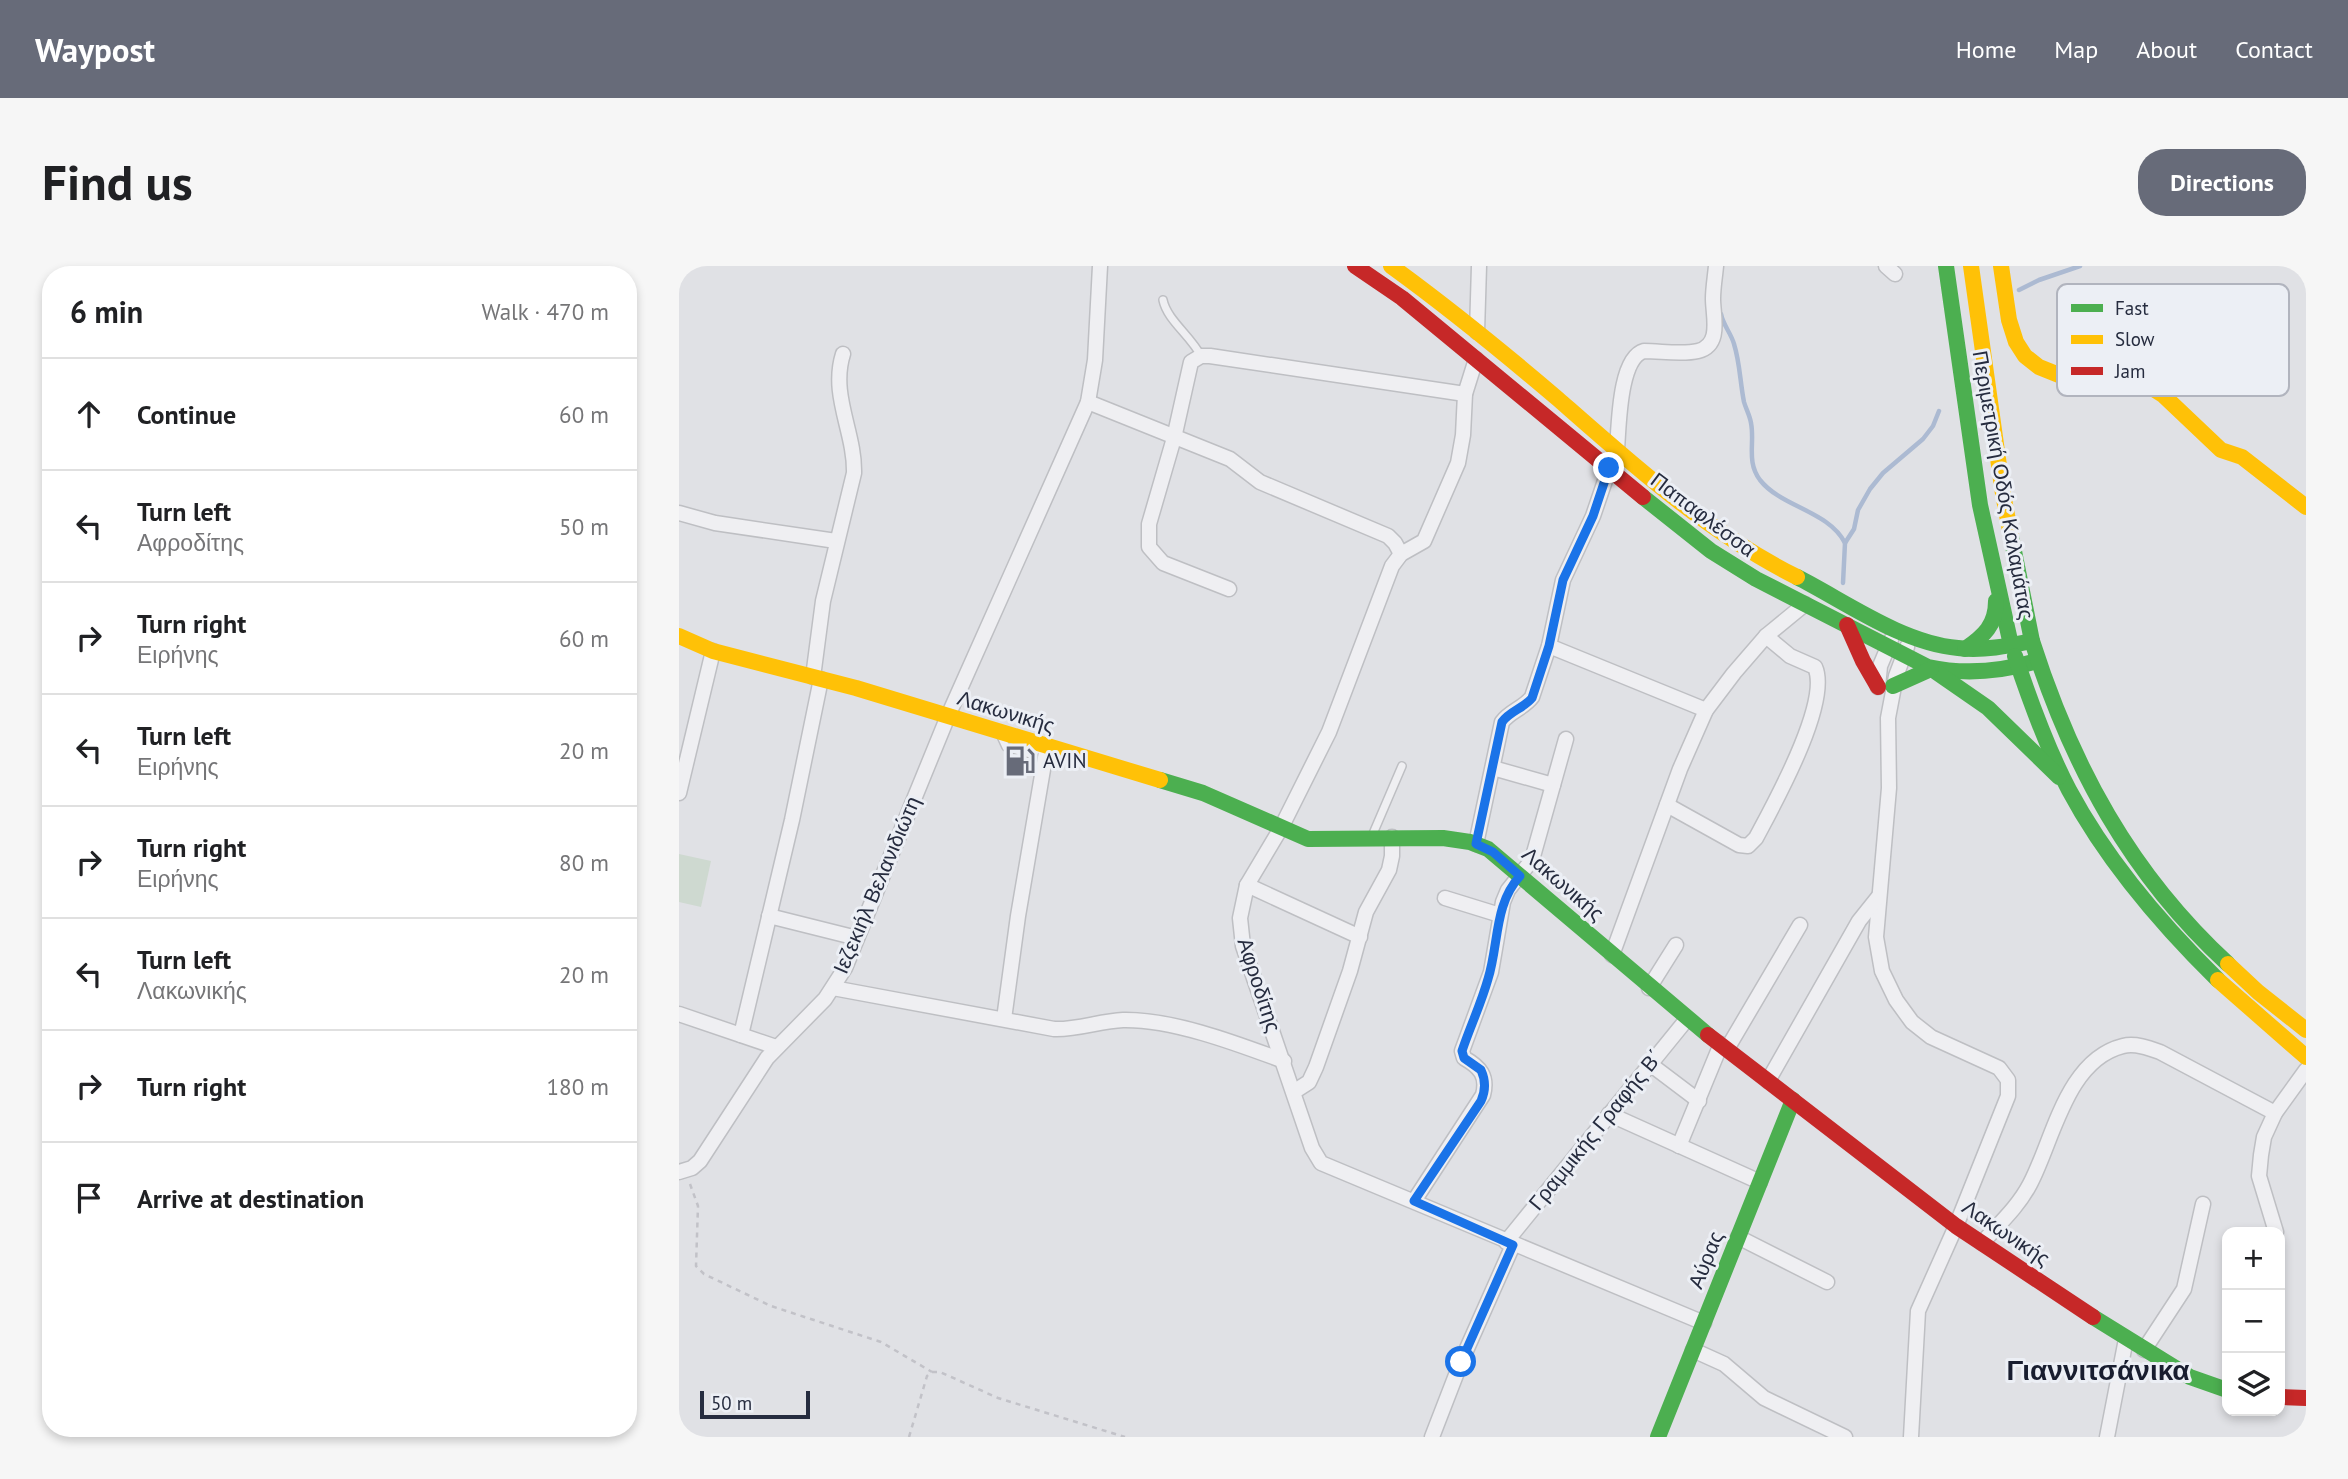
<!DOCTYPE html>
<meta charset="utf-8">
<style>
:root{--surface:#fff;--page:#f6f6f6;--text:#202124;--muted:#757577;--line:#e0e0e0;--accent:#676b79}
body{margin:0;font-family:"PT Sans",sans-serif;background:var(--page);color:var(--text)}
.controls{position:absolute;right:21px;bottom:21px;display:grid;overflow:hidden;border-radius:14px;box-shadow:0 4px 10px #0003}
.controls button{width:63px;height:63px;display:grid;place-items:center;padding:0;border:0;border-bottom:2px solid var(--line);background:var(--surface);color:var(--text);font:35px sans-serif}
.scale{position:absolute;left:21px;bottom:18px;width:110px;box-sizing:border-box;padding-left:7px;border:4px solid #262c3f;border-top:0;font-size:19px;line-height:24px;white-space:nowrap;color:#262c3f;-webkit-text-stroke:5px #eceff5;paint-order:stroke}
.stop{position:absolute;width:21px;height:21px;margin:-16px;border:5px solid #1a73e8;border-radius:50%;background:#fff}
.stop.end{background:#1a73e8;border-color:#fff;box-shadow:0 2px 7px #0008}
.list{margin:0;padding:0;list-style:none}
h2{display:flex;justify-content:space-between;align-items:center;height:91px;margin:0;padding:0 28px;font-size:30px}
h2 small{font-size:23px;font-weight:400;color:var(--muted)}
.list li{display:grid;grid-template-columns:46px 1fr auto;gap:21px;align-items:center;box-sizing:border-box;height:112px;padding:0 28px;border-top:2px solid var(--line)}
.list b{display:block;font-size:26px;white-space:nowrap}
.list p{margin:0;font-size:23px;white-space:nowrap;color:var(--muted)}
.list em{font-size:23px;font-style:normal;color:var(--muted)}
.icon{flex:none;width:38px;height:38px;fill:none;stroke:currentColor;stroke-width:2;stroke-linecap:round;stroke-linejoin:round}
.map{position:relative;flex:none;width:1627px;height:1171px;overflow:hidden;border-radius:28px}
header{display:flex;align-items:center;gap:42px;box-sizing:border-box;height:98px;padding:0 35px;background:var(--accent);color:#fff}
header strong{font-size:33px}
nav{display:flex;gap:38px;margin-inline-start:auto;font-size:24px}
.intro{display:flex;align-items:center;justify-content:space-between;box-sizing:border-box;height:168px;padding:0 42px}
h1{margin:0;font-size:49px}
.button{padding:18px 32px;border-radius:28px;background:var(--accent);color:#fff;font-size:24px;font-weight:700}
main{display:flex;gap:42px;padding:0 42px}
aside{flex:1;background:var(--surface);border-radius:28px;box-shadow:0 4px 10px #0003}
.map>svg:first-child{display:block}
.green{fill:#ced9d0}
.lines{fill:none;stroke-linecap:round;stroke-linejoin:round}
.stream{stroke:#acbad2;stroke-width:4.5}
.lane-casing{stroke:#bebfc3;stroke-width:10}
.street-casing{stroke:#bebfc3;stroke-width:17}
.path{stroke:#c2c2c8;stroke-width:2.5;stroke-dasharray:5 5;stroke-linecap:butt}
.lane{stroke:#efeff2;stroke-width:7}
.street{stroke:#efeff2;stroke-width:14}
.fast{stroke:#4caf50;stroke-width:16}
.slow{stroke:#ffc107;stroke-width:16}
.jam{stroke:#c62828;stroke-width:16}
.route{stroke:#1a73e8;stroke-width:9}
.labels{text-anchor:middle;stroke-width:6;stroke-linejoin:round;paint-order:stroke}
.street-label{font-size:21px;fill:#262c3f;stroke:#eceff5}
.poi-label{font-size:21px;fill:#262c3f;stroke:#eceff5;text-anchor:start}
.district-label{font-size:28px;font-weight:bold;fill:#181d2f;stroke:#eceff5}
.key{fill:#eceff5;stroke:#b1b4be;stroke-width:2}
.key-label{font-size:19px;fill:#262c3f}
</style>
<header>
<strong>Waypost</strong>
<nav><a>Home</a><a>Map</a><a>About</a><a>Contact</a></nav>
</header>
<div class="intro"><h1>Find us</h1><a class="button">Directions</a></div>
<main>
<aside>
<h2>6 min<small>Walk · 470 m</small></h2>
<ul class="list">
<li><svg class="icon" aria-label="ahead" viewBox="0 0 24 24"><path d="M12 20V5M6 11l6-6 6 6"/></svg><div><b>Continue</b></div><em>60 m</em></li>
<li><svg class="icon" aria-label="left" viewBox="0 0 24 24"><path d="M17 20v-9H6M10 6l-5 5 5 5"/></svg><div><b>Turn left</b><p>Αφροδίτης</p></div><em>50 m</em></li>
<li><svg class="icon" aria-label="right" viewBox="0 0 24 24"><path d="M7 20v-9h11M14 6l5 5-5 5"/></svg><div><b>Turn right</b><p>Ειρήνης</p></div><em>60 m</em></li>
<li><svg class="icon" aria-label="left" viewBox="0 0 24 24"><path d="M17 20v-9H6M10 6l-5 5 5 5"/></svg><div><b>Turn left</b><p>Ειρήνης</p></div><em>20 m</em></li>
<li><svg class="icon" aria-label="right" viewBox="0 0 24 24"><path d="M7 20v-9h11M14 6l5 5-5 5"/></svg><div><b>Turn right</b><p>Ειρήνης</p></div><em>80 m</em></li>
<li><svg class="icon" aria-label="left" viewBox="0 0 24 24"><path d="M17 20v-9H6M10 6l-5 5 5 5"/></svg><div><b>Turn left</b><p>Λακωνικής</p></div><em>20 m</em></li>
<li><svg class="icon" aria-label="right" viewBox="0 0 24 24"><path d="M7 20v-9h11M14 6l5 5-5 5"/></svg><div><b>Turn right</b></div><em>180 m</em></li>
<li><svg class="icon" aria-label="arrive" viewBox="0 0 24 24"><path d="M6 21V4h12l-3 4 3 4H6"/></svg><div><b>Arrive at destination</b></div></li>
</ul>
</aside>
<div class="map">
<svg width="1627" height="1171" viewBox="0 0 1627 1171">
<rect width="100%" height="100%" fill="#e0e1e5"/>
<path class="green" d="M0,588L32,595L22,641L0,636Z"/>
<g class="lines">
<g class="stream">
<path d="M1340,24L1360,14L1401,0"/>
<path d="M1042,48C1044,59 1052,67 1055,78C1061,97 1061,116 1065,136C1067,143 1071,150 1072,157C1076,177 1067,195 1081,214C1102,241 1150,245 1166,277"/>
<path d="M1164,317L1166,277L1175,263L1179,244L1191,223L1204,207L1244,173L1254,160L1260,145"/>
</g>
<g class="lane-casing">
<g id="lane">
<path d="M484,34C488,54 512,70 522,90"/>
<path d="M321,468L327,481L351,488L361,482"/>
<path d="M693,570L723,500"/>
</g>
</g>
<g class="street-casing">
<g id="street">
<path d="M1207,0L1216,8"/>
<path d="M798,66L800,0"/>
<path d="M797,93L786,128L784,169L779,197L745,275L722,288L713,300L650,466L602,562L568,619L561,652L564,680L633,882L642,897L1025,1057"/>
<path d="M409,136L551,193L581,216L709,270L716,277L722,288"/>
<path d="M938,183C940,160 940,92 965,85C982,85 1003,89 1019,85C1043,79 1034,50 1034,33C1034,22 1036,11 1037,0"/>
<path d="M0,247L36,257L157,275"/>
<path d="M550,323L484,297L470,281V258L495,172L512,96L522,90H531L786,128"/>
<path d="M870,380L1027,444"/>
<path d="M1228,381L1217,410L1209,452L1210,522L1197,671L1203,705L1217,734L1233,756L1252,771L1320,802L1329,814V830L1277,960L1239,1045L1232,1171"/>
<path d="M134,411L144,335L175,207C176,166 151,129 164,88"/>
<path d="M1199,421L1201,400L1212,374"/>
<path d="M814,502L874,519"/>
<path d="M0,527L34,385"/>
<path d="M988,539L1060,579L1069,580L1077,572C1095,538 1152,436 1136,401L1111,390L1087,370"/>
<path d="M797,578L823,456C831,445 845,442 853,431L870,380L884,314L914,250L930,203"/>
<path d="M568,619L681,671"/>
<path d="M766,632L821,649"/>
<path d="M90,650L178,672"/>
<path d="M933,689L1001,503L1027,444L1055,407L1087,370L1126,338"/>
<path d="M154,722L375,763C398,764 421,755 444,754C494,753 559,778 605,795"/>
<path d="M970,722L997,679"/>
<path d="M0,748L97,781"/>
<path d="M325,753L339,650L368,480"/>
<path d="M62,769L113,554L142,413"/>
<path d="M1048,783L1121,659"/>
<path d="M971,798L1020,835"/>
<path d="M1089,815L1180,655L1200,630"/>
<path d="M616,825L630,816L637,801L671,705L687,646L710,604L713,590V571"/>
<path d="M930,848L1081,916"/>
<path d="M1000,880L1042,778"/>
<path d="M0,906L13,902L21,895L88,792L146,733L166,702L269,450L409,136L416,94L421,0"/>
<path d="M735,935L804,829C809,810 801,801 785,792L783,785L812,706L824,636L829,624L853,594L887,473"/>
<path d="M1597,966L1580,910L1582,889L1585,871L1596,847L1627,804"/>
<path d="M1059,971L1148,1016"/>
<path d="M827,976L1008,753"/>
<path d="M1303,977C1320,958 1339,941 1351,918C1374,875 1387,794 1444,780C1456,777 1470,782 1481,786L1596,847"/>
<path d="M1014,1084L1045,1098L1085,1132L1166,1171"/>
<path d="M1465,1084L1505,1023L1524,938"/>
<path d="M753,1171L782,1096L834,979"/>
<path d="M1428,1171L1447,1073"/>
</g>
</g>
<g class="path">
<path d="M11,918L19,940L17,1000L25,1008L92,1040L202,1076L253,1106"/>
<path d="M230,1171L248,1110L253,1106H261L319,1132L446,1171"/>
</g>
<use href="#lane" class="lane"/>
<use href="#street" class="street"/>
<g class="fast">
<path d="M1267,0L1301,239L1332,379"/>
<path d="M964,231L1032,285L1077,313L1249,401C1286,409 1321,406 1358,395"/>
<path d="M1332,270L1353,375"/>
<path d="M1118,311C1167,336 1223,377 1279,382C1304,385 1329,380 1353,375C1393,500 1451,608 1549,698"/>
<path d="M1286,383C1305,370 1317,359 1317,335"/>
<path d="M1336,390C1351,435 1368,482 1390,524C1428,595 1482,658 1539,714"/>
<path d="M1257,406L1309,442L1380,511"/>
<path d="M1214,420L1252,403"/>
<path d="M481,514L524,527L629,573L764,572L791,576L809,583L1029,769"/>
<path d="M1414,1051L1511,1111L1548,1124"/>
<path d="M979,1171L1114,834"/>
</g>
<g class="slow">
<path d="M712,0C770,42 825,87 879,133C954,199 1028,266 1118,311"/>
<path d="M1292,0L1324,228L1332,270"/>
<path d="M1322,0L1330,54L1337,76L1346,90L1360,101L1390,113L1468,119L1484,129L1542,184L1563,191L1627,241"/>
<path d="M0,370L34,385L177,422L481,514"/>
<path d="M1549,698L1579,726L1627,764"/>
<path d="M1539,714L1627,791"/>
</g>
<g class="jam">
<path d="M676,0L723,32L964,231"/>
<path d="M1168,359L1184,395L1199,421"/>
<path d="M1029,769L1277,960L1414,1051"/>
<path d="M1601,1131L1627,1132"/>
</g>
</g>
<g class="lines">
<path class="route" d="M782,1096L834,979L735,935L802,835C807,824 807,815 802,804L785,792L783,785C791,761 802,738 809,713C820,678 815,638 841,610L814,586L797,578L823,456C831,445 845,442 853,432L870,380L884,314L914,250L930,202"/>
</g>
<defs>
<g id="fuel-bare" transform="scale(2.415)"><path d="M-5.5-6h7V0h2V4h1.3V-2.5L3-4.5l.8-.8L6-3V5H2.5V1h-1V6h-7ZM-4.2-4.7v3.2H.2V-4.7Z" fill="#676b79" stroke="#eceff5" stroke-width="2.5" paint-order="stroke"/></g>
</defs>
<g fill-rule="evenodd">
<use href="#fuel-bare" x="341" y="495"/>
</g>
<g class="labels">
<g class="street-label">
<text transform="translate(1324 219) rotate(80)" y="7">Περιμετρική Οδός Καλαμάτας</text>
<text transform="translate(1024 249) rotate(37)" y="7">Παπαφλέσσα</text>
<text transform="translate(327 446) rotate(17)" y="7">Λακωνικής</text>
<text transform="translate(884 618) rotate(41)" y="7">Λακωνικής</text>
<text transform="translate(198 619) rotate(-67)" y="7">Ιεζεκιήλ Βελανιδιώτη</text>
<text transform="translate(580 719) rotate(72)" y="7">Αφροδίτης</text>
<text transform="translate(917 864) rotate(-51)" y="7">Γραμμικής Γραφής Β΄</text>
<text transform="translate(1327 967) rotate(34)" y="7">Λακωνικής</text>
<text transform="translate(1027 994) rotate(-68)" y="7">Αύρας</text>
</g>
<g class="poi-label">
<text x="364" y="502">AVIN</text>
</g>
<g class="district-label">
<text x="1419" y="1114">Γιαννιτσάνικα</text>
</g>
</g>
<rect x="1378" y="18" width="232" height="112" rx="10" class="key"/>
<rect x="1392" y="38" width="32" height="8" fill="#4caf50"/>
<rect x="1392" y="69" width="32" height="9" fill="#ffc107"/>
<rect x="1392" y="101" width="32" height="8" fill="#c62828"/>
<g class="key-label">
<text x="1436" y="49">Fast</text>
<text x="1436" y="80">Slow</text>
<text x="1436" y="112">Jam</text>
</g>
</svg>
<div class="controls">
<button>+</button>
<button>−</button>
<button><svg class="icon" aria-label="layers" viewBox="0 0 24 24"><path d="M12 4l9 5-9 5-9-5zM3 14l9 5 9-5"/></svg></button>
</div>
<div class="scale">50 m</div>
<div class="stop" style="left:782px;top:1096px"></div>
<div class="stop end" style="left:930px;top:202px"></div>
</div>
</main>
